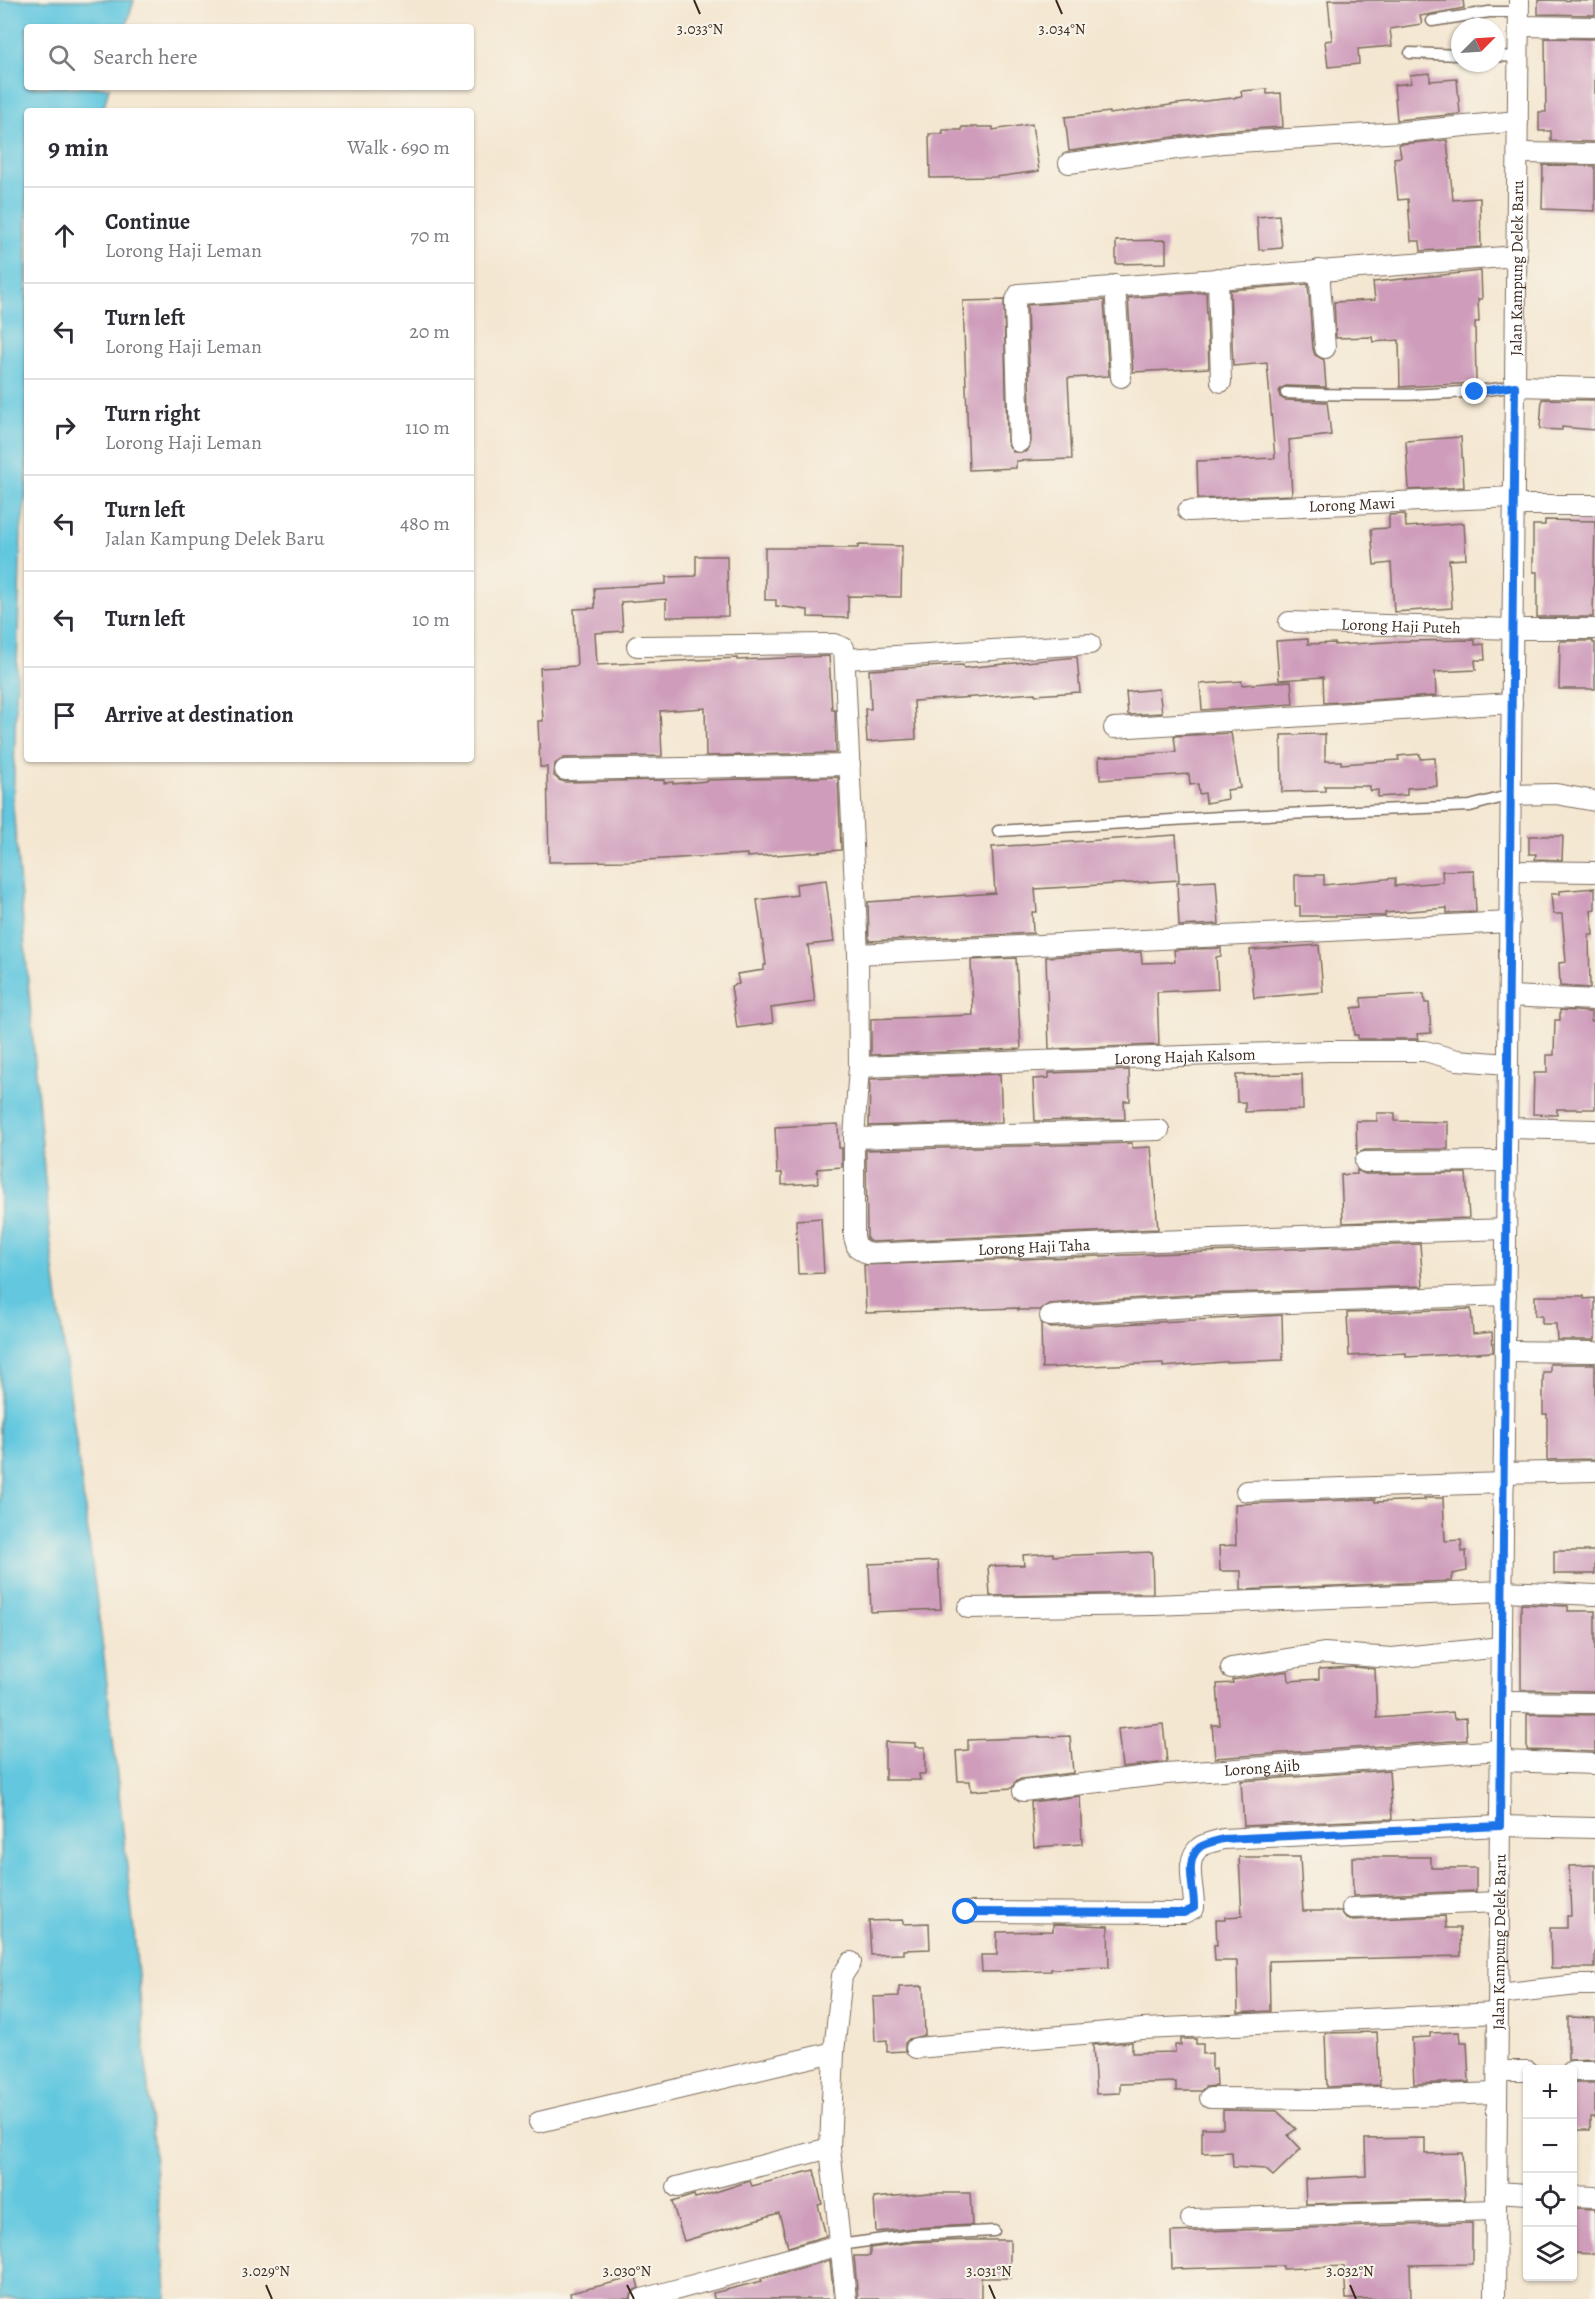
<!DOCTYPE html>
<meta charset="utf-8">
<style>
:root{--surface:#fff;--page:#f7f7f7;--text:#2b2b33;--muted:#7c7c81;--line:#e1e1e2}
body{margin:0;font-family:Alegreya,serif;background:var(--page);color:var(--text)}
.controls{position:absolute;right:18px;bottom:18px;display:grid;overflow:hidden;border-radius:6px;box-shadow:0 2px 4px #0004}
.controls button{width:54px;height:54px;display:grid;place-items:center;padding:0;border:0;border-bottom:2px solid var(--line);background:var(--surface);color:var(--text);font:30px sans-serif}
.compass{position:absolute;left:1451px;top:18px;width:54px;height:54px;border-radius:50%;background:var(--surface);box-shadow:0 2px 4px #0004;rotate:66deg}
.stop{position:absolute;width:18px;height:18px;margin:-14px;border:4px solid #1a73e8;border-radius:50%;background:#fff}
.stop.end{background:#1a73e8;border-color:#fff;box-shadow:0 2px 6px #0008}
.list{margin:0;padding:0;list-style:none}
h2{display:flex;justify-content:space-between;align-items:center;height:78px;margin:0;padding:0 24px;font-size:26px}
h2 small{font-size:20px;font-weight:400;color:var(--muted)}
.list li{display:grid;grid-template-columns:39px 1fr auto;gap:18px;align-items:center;box-sizing:border-box;height:96px;padding:0 24px;border-top:2px solid var(--line)}
.list b{display:block;font-size:22px;white-space:nowrap}
.list p{margin:0;font-size:20px;white-space:nowrap;color:var(--muted)}
.list em{font-size:20px;font-style:normal;color:var(--muted)}
.icon{flex:none;width:33px;height:33px;fill:none;stroke:currentColor;stroke-width:2;stroke-linecap:round;stroke-linejoin:round}
.map{position:relative;flex:none;width:1595px;height:2299px;overflow:hidden}
.search{position:absolute;background:var(--surface);box-shadow:0 2px 4px #0004;left:24px;top:24px;width:450px;height:66px;display:flex;align-items:center;gap:15px;box-sizing:border-box;padding:0 21px;border-radius:6px;color:var(--muted);font-size:22px}
.panel{position:absolute;background:var(--surface);box-shadow:0 2px 4px #0004;left:24px;top:108px;width:450px;height:654px;border-radius:6px}
.map>svg:first-child{display:block}
.water{fill:#62c7df;stroke:#4e787e;stroke-width:1.5}
.building{fill:#cf9dbb}
.lines{fill:none;stroke-linecap:round;stroke-linejoin:round}
.lane-casing{stroke:#7c6c5d;stroke-width:13}
.street-casing{stroke:#7c6c5d;stroke-width:22}
.lane{stroke:#fff;stroke-width:10}
.street{stroke:#fff;stroke-width:20}
.route{stroke:#1a73e8;stroke-width:8}
.ticks{fill:none;stroke:#3b2a1e;stroke-width:2}
.labels{text-anchor:middle;stroke-width:4.5;stroke-linejoin:round;paint-order:stroke}
.street-label{font-size:16px;fill:#3b2a1e;stroke:#f7f3e8}
.ticks-label{font-size:15px;text-anchor:middle;fill:#3b2a1e;stroke:#f7f3e8;stroke-width:4.5;stroke-linejoin:round;paint-order:stroke}
</style>
<div class="map">
<svg width="1595" height="2299" viewBox="0 0 1595 2299">
<rect width="100%" height="100%" fill="#f7f3e8"/>
<filter id="ink" filterUnits="userSpaceOnUse"><feTurbulence type="fractalNoise" baseFrequency=".0167" numOctaves="2"/><feDisplacementMap in="SourceGraphic" scale="12" xChannelSelector="R" yChannelSelector="G"/><feConvolveMatrix kernelMatrix="1 2 1 2 8 2 1 2 1" color-interpolation-filters="sRGB"/></filter>
<filter id="wash" filterUnits="userSpaceOnUse"><feTurbulence type="fractalNoise" baseFrequency=".008" numOctaves="4" result="noise"/><feDisplacementMap in="SourceGraphic" scale="24" xChannelSelector="R" yChannelSelector="G"/><feGaussianBlur stdDeviation="1.35" result="paint"/><feColorMatrix in="noise" values="0 0 0 0 0 0 0 0 0 0 0 0 0 0 0 0 0 1.4 0 .05"/><feComposite in="paint" operator="in"/></filter>
<g filter="url(#wash)">
<rect width="100%" height="100%" fill="#f4e7d1"/>
<path class="water" d="M0,0H134L126,27H27V87H109L103,111H27V487L21,531L13,806L50,1239L104,1657L134,1931L167,2299H0Z"/>
<g id="blocks">
<g class="building">
<path d="M1328,0H1463L1464,8L1420,16L1422,24L1390,29L1392,46L1358,49L1359,64L1328,67L1325,41L1332,40Z"/>
<path d="M1538,0L1595,1V15L1538,14Z"/>
<path d="M1545,38L1595,39V142L1551,141V131H1539V112H1546Z"/>
<path d="M1430,73V81L1457,79L1460,114L1397,120L1394,85L1411,83L1410,75Z"/>
<path d="M1267,89V94L1281,93L1283,127L1220,131L1069,151L1065,117L1110,112V114L1177,104L1242,97L1241,91Z"/>
<path d="M1032,124L1039,171L996,177L930,178L929,134H943V130H962V127H993V130Z"/>
<path d="M1447,140L1453,200L1480,198L1481,247L1421,251L1420,241H1411L1408,199L1398,200L1394,158L1401,157L1399,144Z"/>
<path d="M1543,165L1595,166V211L1542,209Z"/>
<path d="M1279,215L1282,248L1259,250L1257,217Z"/>
<path d="M1166,240V263L1116,264V241Z"/>
<path d="M1481,271L1482,299H1478L1479,322H1475L1476,383L1400,387L1399,340L1373,342L1372,337L1336,338L1334,302L1375,300L1373,282Z"/>
<path d="M1308,284L1313,349L1315,355L1324,360L1326,387L1286,386L1280,389L1279,393L1280,397L1285,400L1327,402L1331,435L1289,440L1292,495L1198,499L1197,461L1275,458L1267,363L1233,366L1230,290Z"/>
<path d="M1206,292L1209,368L1133,372L1128,298Z"/>
<path d="M1004,300L1007,442L1013,452H1025L1029,448L1031,442L1027,305L1104,300L1109,376L1068,378L1072,459L1016,461V468L969,470L963,301Z"/>
<path d="M1542,399L1595,400V430L1562,427V430L1540,429Z"/>
<path d="M1461,437L1464,487L1409,490L1406,441Z"/>
<path d="M1405,514L1406,527L1464,523L1466,559L1449,560L1452,608L1394,612L1391,563L1374,565L1371,529L1389,528V515Z"/>
<path d="M1545,520L1595,521L1593,617H1537V572H1533V525H1545Z"/>
<path d="M858,545L902,546L901,597L848,596V618L808,617V610L776,606V600H765V548H858Z"/>
<path d="M696,556H727L728,616L666,617V599L621,602L623,631L595,633L597,665L737,658V660L829,656L832,710H835L836,753L706,756L705,708L660,711L662,756L564,758L555,764L554,776L559,780L565,782L664,780V783L673,782V784L707,781V780L838,777L841,850L747,857V854L629,861L549,862L547,767H540L538,721H543L540,668L577,666L574,609L595,608L594,588L666,584V577L696,576Z"/>
<path d="M1308,639V644L1335,643V645L1403,641L1475,640V645L1484,644L1485,660H1475L1476,670L1435,672L1436,696L1324,703L1323,677L1279,680L1276,641Z"/>
<path d="M1560,641H1593V643H1595V689H1559Z"/>
<path d="M1077,657L1080,692L1035,695V693L914,701L916,739L867,742L865,709H871L869,670L963,665L964,668Z"/>
<path d="M1242,681V685L1291,681L1293,704L1202,710L1200,684Z"/>
<path d="M1159,689L1162,713L1128,715L1126,692Z"/>
<path d="M1231,733L1240,788L1227,790L1228,799L1206,803L1205,793L1199,794L1198,784L1190,785L1189,774L1100,780L1099,757L1176,752L1174,736Z"/>
<path d="M1325,734V761H1341V764L1399,760L1398,756L1420,754V759L1435,758L1437,786L1407,788V795L1378,797V790L1370,791V786H1325V791L1282,792L1281,735Z"/>
<path d="M1176,835L1179,880L1035,889L1037,912H1032L1033,933L869,941L868,902L995,893L992,847Z"/>
<path d="M1529,836H1563L1562,860L1535,859L1536,854H1529Z"/>
<path d="M1474,870L1476,912L1447,913V908L1385,913V916H1300V906H1295V875H1324V885L1395,878V886L1443,882L1442,871Z"/>
<path d="M826,880L834,942L808,945L815,1002L771,1008L773,1023L737,1028L731,986L739,984L737,974L764,970V965H766L757,900L797,895L796,884Z"/>
<path d="M1216,881L1219,924L1179,926L1177,883Z"/>
<path d="M1595,888V909L1591,910L1593,935H1589L1590,988L1560,986L1559,963L1566,962L1562,914H1553L1551,894H1560V891Z"/>
<path d="M1319,945L1323,992L1254,998L1250,950Z"/>
<path d="M1221,948V956L1216,957L1218,989L1157,992L1159,1045L1049,1049L1046,957L1141,952L1142,963L1175,962L1174,950Z"/>
<path d="M1016,958L1021,1049L871,1055V1019L973,1015L971,960Z"/>
<path d="M1424,994L1425,1003H1429L1431,1033L1417,1034L1418,1039H1358V1035H1354L1352,1008L1362,1007L1361,998Z"/>
<path d="M1560,1010L1591,1012V1021H1595V1109H1557V1115L1533,1114L1534,1073H1547V1055H1554L1555,1020H1560Z"/>
<path d="M1129,1070L1130,1101H1124L1125,1119L1035,1121L1033,1079L1049,1078V1073Z"/>
<path d="M1000,1074L1002,1122L869,1126L870,1079Z"/>
<path d="M1302,1074L1303,1110L1245,1112V1102H1237L1236,1075Z"/>
<path d="M1377,1113H1395V1121L1448,1122V1149L1365,1150L1357,1154L1356,1121H1377Z"/>
<path d="M838,1124L839,1148H842V1167L817,1169L818,1183L782,1185V1173H777L775,1127Z"/>
<path d="M1132,1143V1148L1151,1147L1158,1229L871,1242L867,1239L866,1150Z"/>
<path d="M1357,1170L1365,1174L1466,1173L1469,1218L1343,1223L1341,1175L1357,1174Z"/>
<path d="M821,1218L824,1273L798,1274L796,1220Z"/>
<path d="M1420,1244L1423,1286L1206,1294L1049,1304L1040,1310H1018V1308L866,1313L864,1265Z"/>
<path d="M1535,1296H1584V1299L1595,1298V1340H1557L1556,1324H1542V1316H1535Z"/>
<path d="M1471,1309L1473,1334L1492,1332L1493,1352L1406,1357V1353L1349,1356L1347,1313Z"/>
<path d="M1282,1315L1283,1360L1223,1362L1163,1367V1363L1042,1368L1041,1323L1051,1328Z"/>
<path d="M1550,1364H1595V1459L1547,1460V1414H1543V1372H1550Z"/>
<path d="M1424,1498H1443L1445,1541L1461,1540L1462,1552L1466,1551L1467,1571L1452,1574L1451,1581L1241,1590V1571H1220L1219,1546L1236,1545L1235,1504L1375,1499V1502L1425,1500Z"/>
<rect x="1554" y="1551" width="41" height="23"/>
<path d="M1152,1552L1153,1593L990,1596L988,1566L1024,1565L1023,1555L1053,1553V1556Z"/>
<path d="M938,1561L941,1609L871,1612L869,1564Z"/>
<path d="M1521,1604L1568,1606V1611H1595V1691L1521,1690Z"/>
<path d="M1355,1667L1375,1669L1377,1718L1453,1712L1454,1719L1466,1718L1467,1740L1215,1758L1212,1725H1220L1217,1684L1233,1683L1232,1680L1288,1671L1289,1681L1319,1679V1669Z"/>
<path d="M1527,1714L1595,1715V1752L1527,1750Z"/>
<path d="M1163,1724L1167,1762L1122,1767L1118,1729Z"/>
<path d="M1070,1736L1073,1773L1021,1779L1015,1782L1012,1788L971,1791L970,1781H958L956,1751L968,1750V1740Z"/>
<path d="M885,1742L915,1743V1747H925V1774H919L920,1780H885Z"/>
<path d="M1389,1770L1392,1819L1244,1826L1241,1781Z"/>
<path d="M1080,1796L1082,1844L1034,1847L1031,1802Z"/>
<path d="M1239,1857H1300L1303,1911H1341L1346,1918L1352,1920L1445,1916L1446,1928H1460L1461,1956L1269,1961L1270,2011L1238,2013L1237,1961H1215L1214,1945H1217L1216,1920H1225V1917L1242,1916Z"/>
<path d="M1352,1857H1431V1868H1476V1891L1353,1896Z"/>
<path d="M1595,1865V1968H1551L1550,1928H1567V1916H1571L1569,1866Z"/>
<path d="M903,1920V1924L929,1923L930,1949L904,1950V1954L871,1955L869,1921Z"/>
<path d="M1053,1924L1108,1926L1109,1967L1051,1969V1971L982,1972L981,1955H997V1932L1053,1931Z"/>
<path d="M923,1986L925,2035L909,2039L905,2043V2051L887,2052V2040L875,2041L873,1997L899,1996V1987Z"/>
<path d="M1568,2017L1595,2018V2059L1568,2060Z"/>
<path d="M1377,2032L1380,2085L1327,2087L1325,2033Z"/>
<path d="M1459,2032L1460,2042H1467L1469,2082L1414,2084L1412,2038L1430,2037V2033Z"/>
<path d="M1181,2039H1196V2044H1203V2054L1212,2053V2070L1216,2069L1217,2086L1205,2087L1201,2091H1176V2082L1120,2084V2093L1096,2094L1093,2045L1132,2042V2053L1175,2052V2045H1181Z"/>
<path d="M1572,2083H1595V2117H1590V2130H1572Z"/>
<path d="M1223,2110L1277,2111L1296,2129L1288,2135L1301,2149L1273,2176L1265,2169L1233,2167L1232,2152L1202,2153V2128H1223Z"/>
<path d="M1425,2138V2154L1462,2153L1465,2199L1306,2204L1305,2179L1366,2176L1365,2139Z"/>
<path d="M814,2170L822,2204L818,2205L826,2236L788,2247L779,2213L684,2241L672,2202L694,2195L695,2198L703,2196L750,2181L752,2186Z"/>
<path d="M929,2193H970L972,2225L913,2228L876,2232L874,2198Z"/>
<path d="M1574,2208L1595,2209V2254L1572,2253Z"/>
<path d="M1472,2223V2264L1410,2265L1411,2298L1346,2299L1344,2266L1283,2269V2266L1172,2269L1171,2232Z"/>
<path d="M973,2240H1010V2278H981V2299H858L854,2256H870V2248L914,2242Z"/>
<path d="M830,2260L834,2299H714L713,2293L762,2281L761,2279Z"/>
<path d="M636,2277L639,2288L633,2291L630,2299H571L570,2293Z"/>
</g>
</g>
</g>
<g filter="url(#ink)">
<use href="#blocks" fill-opacity="0" stroke="#7c6c5d" stroke-width="1.5"/>
<g class="lines">
<g class="lane-casing">
<g id="lane">
<path d="M1432,21L1489,12H1519"/>
<path d="M1410,53L1460,55"/>
<path d="M1496,56L1519,57"/>
<path d="M1286,393C1363,395 1440,398 1515,386"/>
<path d="M998,831L1220,817L1470,806L1511,795"/>
<path d="M839,2245L913,2235L994,2231"/>
</g>
</g>
<g class="street-casing">
<g id="street">
<path d="M1519,26L1595,27"/>
<path d="M1518,153L1595,154"/>
<path d="M1069,163L1222,143L1402,132L1518,121"/>
<path d="M1319,270L1325,348"/>
<path d="M1218,278L1221,382"/>
<path d="M1115,285L1121,377"/>
<path d="M1515,386L1595,388"/>
<path d="M1019,442L1015,302L1019,294L1517,256"/>
<path d="M1514,505H1595"/>
<path id="s1" d="M1188,511L1514,497"/>
<path id="s2" d="M1289,622L1513,629H1595"/>
<path id="s3" d="M637,646L834,644L844,648L858,954L859,1067L854,1138V1237L857,1247L868,1254L1156,1241L1506,1229"/>
<path d="M846,659L1090,644"/>
<path d="M1114,728L1512,703"/>
<path d="M565,770L850,765"/>
<path d="M1511,795L1556,794L1595,801"/>
<path d="M1510,871L1595,872"/>
<path d="M858,954L1510,922"/>
<path d="M1509,996L1595,1000"/>
<path id="s4" d="M859,1067L1329,1051H1425L1457,1060L1508,1064"/>
<path d="M1508,1128L1595,1130"/>
<path d="M854,1138L1159,1130"/>
<path d="M1365,1162L1507,1161"/>
<path d="M1050,1316L1207,1306L1506,1295"/>
<path d="M1505,1351L1595,1352"/>
<path d="M1504,1473L1595,1471"/>
<path d="M1246,1491L1504,1483"/>
<path d="M968,1608L1154,1605L1503,1591L1595,1595"/>
<path d="M1231,1668L1324,1653L1392,1658L1502,1647"/>
<path d="M1502,1702L1595,1703"/>
<path d="M1501,1761L1595,1764"/>
<path id="s5" d="M1023,1791L1166,1774L1501,1750"/>
<path d="M1352,1908L1499,1902"/>
<path d="M966,1912L1184,1913L1194,1908C1195,1889 1183,1860 1200,1847C1206,1843 1216,1841 1223,1839L1500,1826L1595,1828"/>
<path d="M1499,1994L1577,1985H1595"/>
<path d="M916,2048L1143,2029L1498,2013"/>
<path d="M1498,2071H1528"/>
<path d="M1572,2071H1595"/>
<path d="M1210,2098L1322,2099L1497,2093"/>
<path d="M539,2122L834,2052"/>
<path d="M677,2187L830,2148"/>
<path d="M1496,2192L1528,2194"/>
<path d="M1572,2196L1595,2197"/>
<path d="M1191,2219L1496,2210"/>
<path d="M642,2299L839,2245"/>
<path d="M846,2299L830,2148L834,2052L842,1976L851,1962"/>
<path id="s6" d="M1495,2299L1519,0"/>
</g>
</g>
<use href="#lane" class="lane"/>
<use href="#street" class="street"/>
</g>
</g>
<g class="lines" filter="url(#ink)">
<path class="route" d="M966,1912L1184,1913L1194,1908C1195,1889 1183,1860 1200,1847C1206,1843 1216,1841 1223,1839L1500,1826L1515,386L1475,392"/>
</g>
<path class="ticks" d="M694,0L700,14M1056,0L1062,14M266,2285L272,2299M627,2285L634,2299M989,2285L995,2299M1350,2285L1356,2299"/>
<g class="labels">
<g class="street-label">
<text dy="6" stroke="none"><textPath href="#s6" startOffset="2031">Jalan Kampung Delek Baru</textPath></text>
<text dy="6" stroke="none"><textPath href="#s1" startOffset="164">Lorong Mawi</textPath></text>
<text dy="6" stroke="none"><textPath href="#s2" startOffset="112">Lorong Haji Puteh</textPath></text>
<text dy="6" stroke="none"><textPath href="#s4" startOffset="326">Lorong Hajah Kalsom</textPath></text>
<text dy="6" stroke="none"><textPath href="#s3" startOffset="987">Lorong Haji Taha</textPath></text>
<text dy="6" stroke="none"><textPath href="#s5" startOffset="240">Lorong Ajib</textPath></text>
<text dy="6" stroke="none"><textPath href="#s6" startOffset="357">Jalan Kampung Delek Baru</textPath></text>
</g>
</g>
<g class="ticks-label">
<text x="700" y="34">3.033°N</text>
<text x="1062" y="34">3.034°N</text>
<text x="266" y="2276">3.029°N</text>
<text x="627" y="2276">3.030°N</text>
<text x="989" y="2276">3.031°N</text>
<text x="1350" y="2276">3.032°N</text>
</g>
</svg>
<div class="controls">
<button>+</button>
<button>−</button>
<button><svg class="icon" aria-label="locate" viewBox="0 0 24 24"><circle cx="12" cy="12" r="6"/><path d="M12 2v4M12 18v4M2 12h4M18 12h4"/></svg></button>
<button><svg class="icon" aria-label="layers" viewBox="0 0 24 24"><path d="M12 4l9 5-9 5-9-5zM3 14l9 5 9-5"/></svg></button>
</div>
<svg class="compass" viewBox="-18 -18 36 36"><path d="M0-13l5 13h-10z" fill="#e53935"/><path d="M0 13l5-13h-10z" fill="#7c7c81"/></svg>
<div class="stop" style="left:966px;top:1912px"></div>
<div class="stop end" style="left:1475px;top:392px"></div>
<div class="search"><svg class="icon" aria-label="search" viewBox="0 0 24 24"><circle cx="10" cy="10" r="6"/><path d="M15 15l6 6"/></svg>Search here</div>
<section class="panel">
<h2>9 min<small>Walk · 690 m</small></h2>
<ul class="list">
<li><svg class="icon" aria-label="ahead" viewBox="0 0 24 24"><path d="M12 20V5M6 11l6-6 6 6"/></svg><div><b>Continue</b><p>Lorong Haji Leman</p></div><em>70 m</em></li>
<li><svg class="icon" aria-label="left" viewBox="0 0 24 24"><path d="M17 20v-9H6M10 6l-5 5 5 5"/></svg><div><b>Turn left</b><p>Lorong Haji Leman</p></div><em>20 m</em></li>
<li><svg class="icon" aria-label="right" viewBox="0 0 24 24"><path d="M7 20v-9h11M14 6l5 5-5 5"/></svg><div><b>Turn right</b><p>Lorong Haji Leman</p></div><em>110 m</em></li>
<li><svg class="icon" aria-label="left" viewBox="0 0 24 24"><path d="M17 20v-9H6M10 6l-5 5 5 5"/></svg><div><b>Turn left</b><p>Jalan Kampung Delek Baru</p></div><em>480 m</em></li>
<li><svg class="icon" aria-label="left" viewBox="0 0 24 24"><path d="M17 20v-9H6M10 6l-5 5 5 5"/></svg><div><b>Turn left</b></div><em>10 m</em></li>
<li><svg class="icon" aria-label="arrive" viewBox="0 0 24 24"><path d="M6 21V4h12l-3 4 3 4H6"/></svg><div><b>Arrive at destination</b></div></li>
</ul>
</section>
</div>
